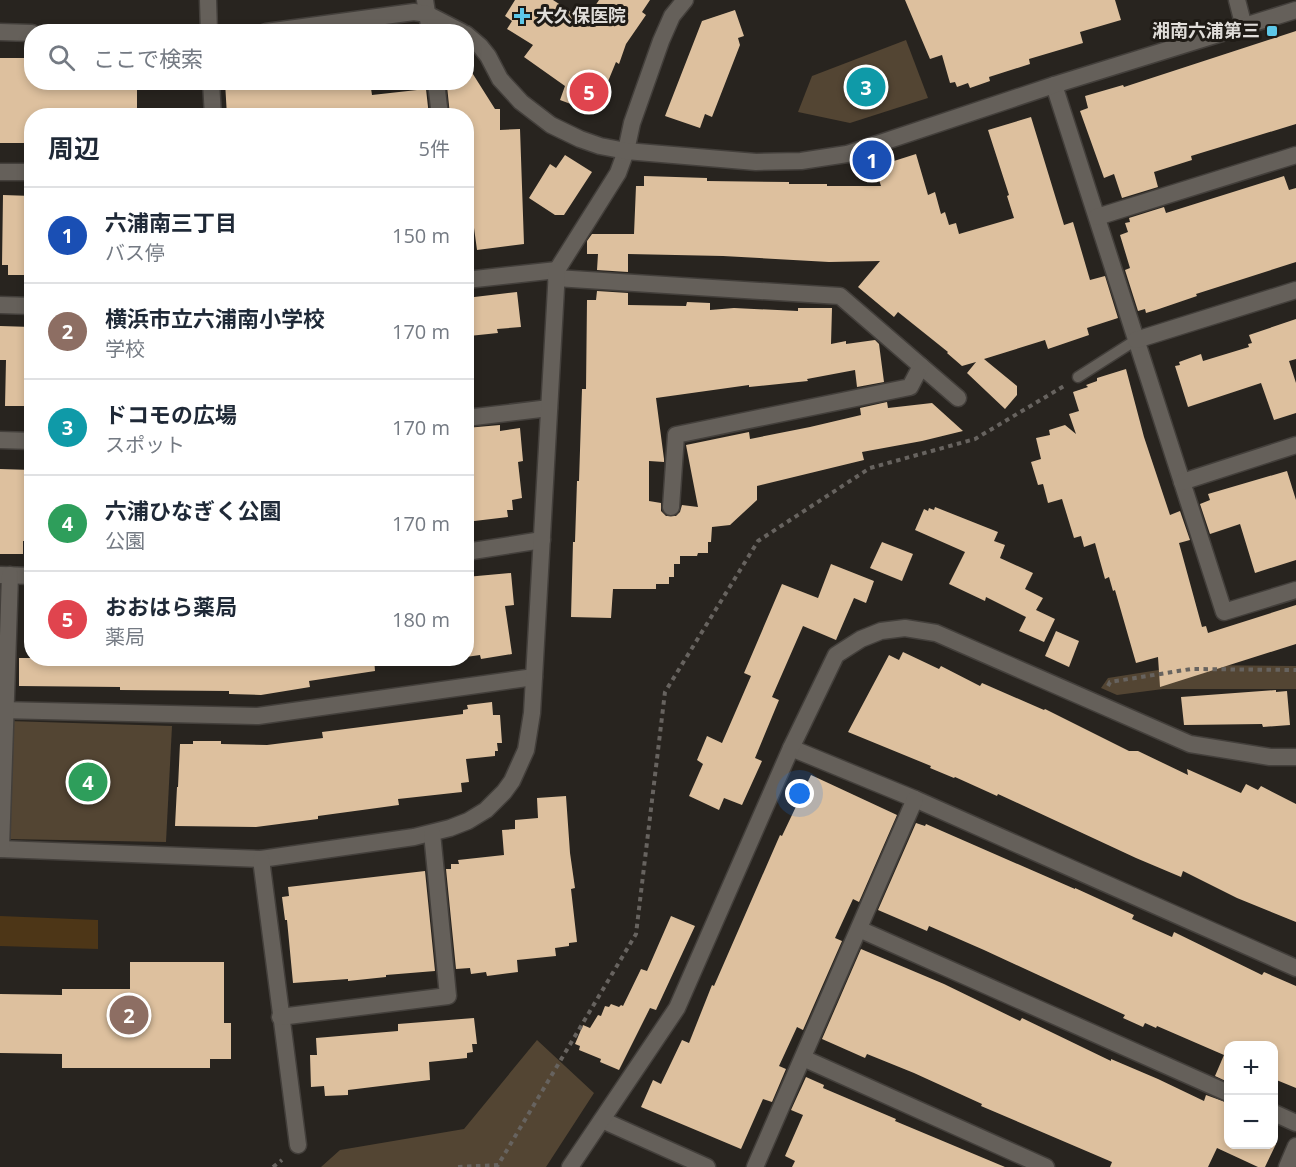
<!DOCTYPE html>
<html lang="ja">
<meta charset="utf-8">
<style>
:root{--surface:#fff;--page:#f6f6f7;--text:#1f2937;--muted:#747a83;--line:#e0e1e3;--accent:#3b7087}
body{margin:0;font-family:"Open Sans","Noto Sans JP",sans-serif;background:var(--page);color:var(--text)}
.controls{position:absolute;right:18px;bottom:18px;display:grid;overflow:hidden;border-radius:12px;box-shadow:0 3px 9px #0003}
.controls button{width:54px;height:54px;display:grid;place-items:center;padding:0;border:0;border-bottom:2px solid var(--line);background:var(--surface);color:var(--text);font:30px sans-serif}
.you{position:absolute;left:800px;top:794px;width:21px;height:21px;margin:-15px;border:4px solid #fff;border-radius:50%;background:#1a73e8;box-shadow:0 0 0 9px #1a73e833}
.badge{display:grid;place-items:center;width:39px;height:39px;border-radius:50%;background:var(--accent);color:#fff;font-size:20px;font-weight:700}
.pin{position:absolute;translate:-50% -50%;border:3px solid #fff;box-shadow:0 2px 6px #0006}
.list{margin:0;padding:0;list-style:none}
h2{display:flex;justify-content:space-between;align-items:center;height:78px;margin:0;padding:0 24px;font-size:26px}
h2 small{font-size:20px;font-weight:400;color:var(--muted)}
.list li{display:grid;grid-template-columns:39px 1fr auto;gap:18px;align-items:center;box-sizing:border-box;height:96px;padding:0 24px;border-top:2px solid var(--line)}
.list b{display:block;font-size:22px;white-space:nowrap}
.list p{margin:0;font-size:20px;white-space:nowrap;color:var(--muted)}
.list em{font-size:20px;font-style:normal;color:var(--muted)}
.icon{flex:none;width:33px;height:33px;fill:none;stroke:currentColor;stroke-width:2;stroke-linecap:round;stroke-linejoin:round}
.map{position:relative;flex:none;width:1296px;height:1167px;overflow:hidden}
.search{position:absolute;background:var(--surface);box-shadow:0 3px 9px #0003;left:24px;top:24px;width:450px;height:66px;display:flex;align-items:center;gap:15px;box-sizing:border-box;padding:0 21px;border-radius:24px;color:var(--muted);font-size:22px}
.panel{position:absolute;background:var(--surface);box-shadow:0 3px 9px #0003;left:24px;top:108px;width:450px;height:558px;border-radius:24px}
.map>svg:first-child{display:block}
.green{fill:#534533}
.water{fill:#4d3617}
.building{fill:#ddc09e}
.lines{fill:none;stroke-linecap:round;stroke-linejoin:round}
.service-casing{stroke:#433f3b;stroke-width:13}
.minor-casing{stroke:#433f3b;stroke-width:19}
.tertiary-casing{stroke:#433f3b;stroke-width:19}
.path{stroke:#67635f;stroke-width:4;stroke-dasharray:4.5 4.5;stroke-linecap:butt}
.service{stroke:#65605a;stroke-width:10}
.minor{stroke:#65605a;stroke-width:16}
.tertiary{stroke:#65605a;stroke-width:16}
.poi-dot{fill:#5dc7e8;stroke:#1f1b16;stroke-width:2}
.labels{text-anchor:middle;stroke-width:6;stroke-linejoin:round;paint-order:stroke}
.poi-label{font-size:18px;font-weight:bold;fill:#e0ddd9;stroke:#1f1b16;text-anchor:start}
</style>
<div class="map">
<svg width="1296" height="1167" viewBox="0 0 1296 1167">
<rect width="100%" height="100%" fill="#28241f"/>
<g class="green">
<path d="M906,40L928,98L850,123L798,112L812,76Z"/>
<path d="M1190,665L1296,666V689H1163L1117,695L1101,688L1108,678Z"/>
<path d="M8,721L172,726L166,842L7,839Z"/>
<path d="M537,1040L594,1093L546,1167H321L340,1150L464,1129Z"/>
</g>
<path class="water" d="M0,916L98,920V949L0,946Z"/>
<g class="building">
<path d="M515,0H553L585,21L599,0H650L642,12L646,15L626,44L619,64L616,62L595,113L560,100L565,86L524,57L533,45L507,29L512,21L505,16Z"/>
<path d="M905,0H1115L1121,20L1080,32L1083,43L1029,59L1030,64L989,77L990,81L970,88L968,83L957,87L955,82L950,83L942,55L930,59Z"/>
<path d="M735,10L744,36L738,38L740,45L712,117L705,114L700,128L665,116L702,21Z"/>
<path d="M1296,31V124L1191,156L1192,160L1154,172L1158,187L1122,198L1114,174L1104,178L1080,111L1088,108L1085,96L1123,85L1124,87Z"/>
<path d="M0,58H25V60H32V82H137V116H32V143H0Z"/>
<path d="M471,71L495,109H500V130L520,129L524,244L477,250L469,191H466V114L450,115L447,86L453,82H466V74Z"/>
<path d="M225,82H370L372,95L426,89L429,116H227Z"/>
<path d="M1031,117L1064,225L1073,222L1090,280L1105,276L1118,318L1087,328L1089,335L1048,349L1045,340L984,359L1017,386V395L1005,409L967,373L976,362L962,366L947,353L948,352L898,312L894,317L858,287L880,261L829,262L723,256L628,254V272L597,270L598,254H587V241L592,234H634L636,186H644V176L707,178V181L789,182V184H827V186H881L875,167L916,154L928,195L935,192L941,214L945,212L949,225L956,223L959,234L1014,218L1007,196L1009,195L988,130Z"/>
<path d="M565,155L592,172L564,215H555L529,198L550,164L556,168Z"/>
<path d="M1284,176L1289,190L1296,188V262L1196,294L1197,296L1156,310L1146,313L1145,309L1138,311L1125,270L1130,268L1120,235L1128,232L1125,223L1130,222L1129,218L1164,207L1166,213Z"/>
<path d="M3,195L32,196V275H8V265H2Z"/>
<path d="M597,291L628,293V305L686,306L687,302L710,303V310L734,308L798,311V308H832L831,344L846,341V344L875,340L879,344L884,382L857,387L855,370L807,379L808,381L749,387V385L656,398L664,459V462L649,461V501L661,503V511L666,516H676L680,512L682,505L698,507L686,445L749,432L750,439L810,427L861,415L860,408L887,402L888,408L932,403L963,431L922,441L862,452L864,460L757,486V500L730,525L712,527L711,542H708V553H698L697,556H680V564H674V577H669V584H656V589H613L611,618L571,617L573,542H575L577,481H579L582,389H586L587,300H596Z"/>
<path d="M517,292L521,327L497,329L498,333L469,336L466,298Z"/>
<path d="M1296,319V359L1289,361L1296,383V413L1274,420L1261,383L1188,407L1175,366L1180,365L1179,362L1201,354L1203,361L1249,347L1248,344L1252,343L1249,335Z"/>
<path d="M0,326L32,327V406H5L6,360H0Z"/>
<path d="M1126,369L1144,437L1170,515L1180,511L1190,540L1179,543L1202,627L1206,626L1208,633L1296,605V644L1160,687L1158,657L1136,663L1115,590L1113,591L1109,577L1105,579L1095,543L1084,547L1081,536L1074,538L1062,499L1048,503L1043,484L1038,485L1031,462L1041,459L1036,438L1050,435L1049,430L1065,425L1076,434L1069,414L1079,411L1073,392L1088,387L1086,385L1097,381V378Z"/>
<path d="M500,425V431L520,428L523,461L518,462L522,498L512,500L513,510H507L508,517L466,522V494H473L466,428Z"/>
<path d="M0,469L32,470V541H23V554H0Z"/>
<path d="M1287,471L1296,500V560L1255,573L1240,524L1210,534L1200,504L1210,500L1208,494Z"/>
<path d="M935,507L998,532L994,541L1005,545L1000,558L1033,573L1025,589L1043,598L1036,610L1055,619L1044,642L1019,631L1026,617L986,597L985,601L949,584L965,552L915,530L924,509L928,511L929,508L934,510Z"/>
<path d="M882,542L913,554L902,581L870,568Z"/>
<path d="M831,564L874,581L866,603L854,598L836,640L803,626L772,697L779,700L755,758L762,761L742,805L724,798L719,810L689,796L703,764L697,760L707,736L722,743L751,676L744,673L782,584L818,598Z"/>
<path d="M511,573L514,605L505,606L512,654L481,659L480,655L466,657V577Z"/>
<path d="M1056,631L1079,641L1069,667L1045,656Z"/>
<path d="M903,652L939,669L941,666L980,686L982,683L1044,710L1045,709L1129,751H1138L1188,775L1187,769L1241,793L1246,784L1258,790L1261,786L1296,804V922L1237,898L1183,871L1181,877L1136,858L998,794L997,796L955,777L954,778L930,768L931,766L848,732L889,655L899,660Z"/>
<path d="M19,658H374L375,671L309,681L310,687L261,695L229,694V691L120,690V687L19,686Z"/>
<path d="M1276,690V692L1287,691L1290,725L1263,727L1262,724L1184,725L1181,697Z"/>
<path d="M492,702L493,715H500L502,743H497L498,751H495V756L466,759L469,782L461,783L462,792L398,799L399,805L318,816V819L256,827L175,826L177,787H178L180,744H193V741H221V744L267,745L323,738L322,732L463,714V710L468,709L467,705Z"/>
<path d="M811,775L897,815L859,902L853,899L835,938L842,941L803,1030L797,1027L779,1066L786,1069L772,1102L763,1099L741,1149L641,1107L653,1080L661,1084L682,1040L689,1043L712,985L714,986L780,835L782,836Z"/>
<path d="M566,796L570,853L575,888L571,889L577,942L569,943V946L555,948L556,956L517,960L518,972L487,976L486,972L471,974L470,968L456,969L446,869H451V864H459L458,860L504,855L502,830L515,829V820L538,818L537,798Z"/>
<path d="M916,823L925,826L926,824L1075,889V888L1134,915L1132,919L1172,937L1174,932L1262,975L1264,972L1296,986V1088L1274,1079V1046H1228V1082L1215,1076L1224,1055L1157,1026L1156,1028L1145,1023L1143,1027L1123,1018L1125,1015L984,950L929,926L927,931L878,910Z"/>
<path d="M425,871L435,971L386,975V977L348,981V979L293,983L287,920H285L282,897L289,896L288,887Z"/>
<path d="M671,916L695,926L656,1010L650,1008L619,1070L600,1062L601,1059L579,1050L580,1046L575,1044L583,1025L590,1028L598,1015L601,1016L605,1006L609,1007L611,1004L619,1007L621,1005L623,1006L641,969L647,971Z"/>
<path d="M861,949L944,984L1020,1021L1022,1018L1111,1061V1059L1158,1079L1204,1101L1206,1095L1228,1103V1144H1276L1265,1167H1258L1217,1148L1208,1167H1110L1112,1162L981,1106L982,1104L914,1073L867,1054L865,1058L822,1039Z"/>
<path d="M130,962H224V1023H231V1059H210V1068H62V1054L0,1053V994L62,995V989H130Z"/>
<path d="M474,1018L477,1044H472L473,1052L467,1053V1058L429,1062L430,1080L348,1090V1095L325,1096L324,1086L311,1087L310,1055H317L316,1038L398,1031V1024Z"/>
<path d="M806,1077L824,1085L823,1088L896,1119L895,1121L1005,1167H792L795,1161L785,1156L803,1115L791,1110Z"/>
</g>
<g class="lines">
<g class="service-casing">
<path id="service" d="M1078,377L1136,340"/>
</g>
<g class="minor-casing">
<g id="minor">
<path d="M208,0L209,32"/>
<path d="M425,0L430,32"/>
<path d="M1237,0L1244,27"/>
<path d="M211,82L213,116"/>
<path d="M436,82L440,116"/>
<path d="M1054,85L1224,612L1296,590"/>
<path d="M0,172H32"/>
<path d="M1097,217L1296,155"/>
<path d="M556,278L840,296L958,398"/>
<path d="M466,280L557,270"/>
<path d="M0,305L32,306"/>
<path d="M1136,340L1296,290"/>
<path d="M466,418L549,408"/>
<path d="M0,440L32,441"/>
<path d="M1182,482L1296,445"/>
<path d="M671,507L676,435L910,387L921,366"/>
<path d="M466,552L542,540"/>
<path d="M1,575L32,576"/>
<path d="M0,710L258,716L534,677"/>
<path d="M791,748L915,799L1296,968"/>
<path d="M0,849L261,859L414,837L450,828L468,821L486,810L504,792L512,781L526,750L532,713L557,270L618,173L626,151L632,123L661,41L672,16L685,0"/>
<path d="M1,849L10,575"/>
<path d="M261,859L298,1145"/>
<path d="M859,929L1228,1093"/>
<path d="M280,1017L448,996L432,833"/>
<path d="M803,1058L1046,1167"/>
<path d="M1274,1113L1296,1123"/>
<path d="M602,1120L707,1167"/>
<path d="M570,1167L677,1008L791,748L836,655L861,639L881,631L905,628L936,633L1190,744L1270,757H1296"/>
<path d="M755,1167L915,799"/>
<path d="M1287,1167L1296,1146"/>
</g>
</g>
<g class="tertiary-casing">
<g id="tertiary">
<path d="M0,32L32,33"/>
<path d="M266,32L414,12L427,14L462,32"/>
<path d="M466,34L480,46L488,56L500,79L521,102L551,125L580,139L600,146L626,151L756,162L801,161L847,154L1054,85L1296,10"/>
</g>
</g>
<g class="path">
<path d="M1108,686L1110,682L1191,669L1296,670"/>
<path d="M273,1167L282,1160"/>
<path d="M458,1167L498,1165L636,934L665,692L758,541L870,468L975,439L1064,386"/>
</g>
<use href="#service" class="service"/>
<use href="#minor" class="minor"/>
<use href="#tertiary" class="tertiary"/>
</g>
<g class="poi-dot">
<path d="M519 7h6v6h6v6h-6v6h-6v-6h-6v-6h6z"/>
<rect x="1266" y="25" width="12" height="12" rx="3"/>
</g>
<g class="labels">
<g class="poi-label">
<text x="536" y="22">大久保医院</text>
<text x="1260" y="37" text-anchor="end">湘南六浦第三</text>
</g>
</g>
</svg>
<div class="controls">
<button>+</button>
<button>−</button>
</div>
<div class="you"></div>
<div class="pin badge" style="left:872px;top:160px;background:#1a4fb4">1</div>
<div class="pin badge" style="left:129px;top:1015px;background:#8d6e63">2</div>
<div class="pin badge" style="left:866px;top:87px;background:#0f9aa8">3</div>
<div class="pin badge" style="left:88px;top:782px;background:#2e9e5b">4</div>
<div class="pin badge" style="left:589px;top:92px;background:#e0444e">5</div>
<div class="search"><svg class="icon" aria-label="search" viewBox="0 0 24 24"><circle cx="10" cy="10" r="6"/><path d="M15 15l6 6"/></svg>ここで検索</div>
<section class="panel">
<h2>周辺<small>5件</small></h2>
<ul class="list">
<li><span class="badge" style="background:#1a4fb4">1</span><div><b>六浦南三丁目</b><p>バス停</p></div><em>150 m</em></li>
<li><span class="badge" style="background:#8d6e63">2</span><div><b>横浜市立六浦南小学校</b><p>学校</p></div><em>170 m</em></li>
<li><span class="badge" style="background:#0f9aa8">3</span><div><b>ドコモの広場</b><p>スポット</p></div><em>170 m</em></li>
<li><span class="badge" style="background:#2e9e5b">4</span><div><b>六浦ひなぎく公園</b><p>公園</p></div><em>170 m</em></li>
<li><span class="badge" style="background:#e0444e">5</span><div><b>おおはら薬局</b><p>薬局</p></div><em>180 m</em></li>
</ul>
</section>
</div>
